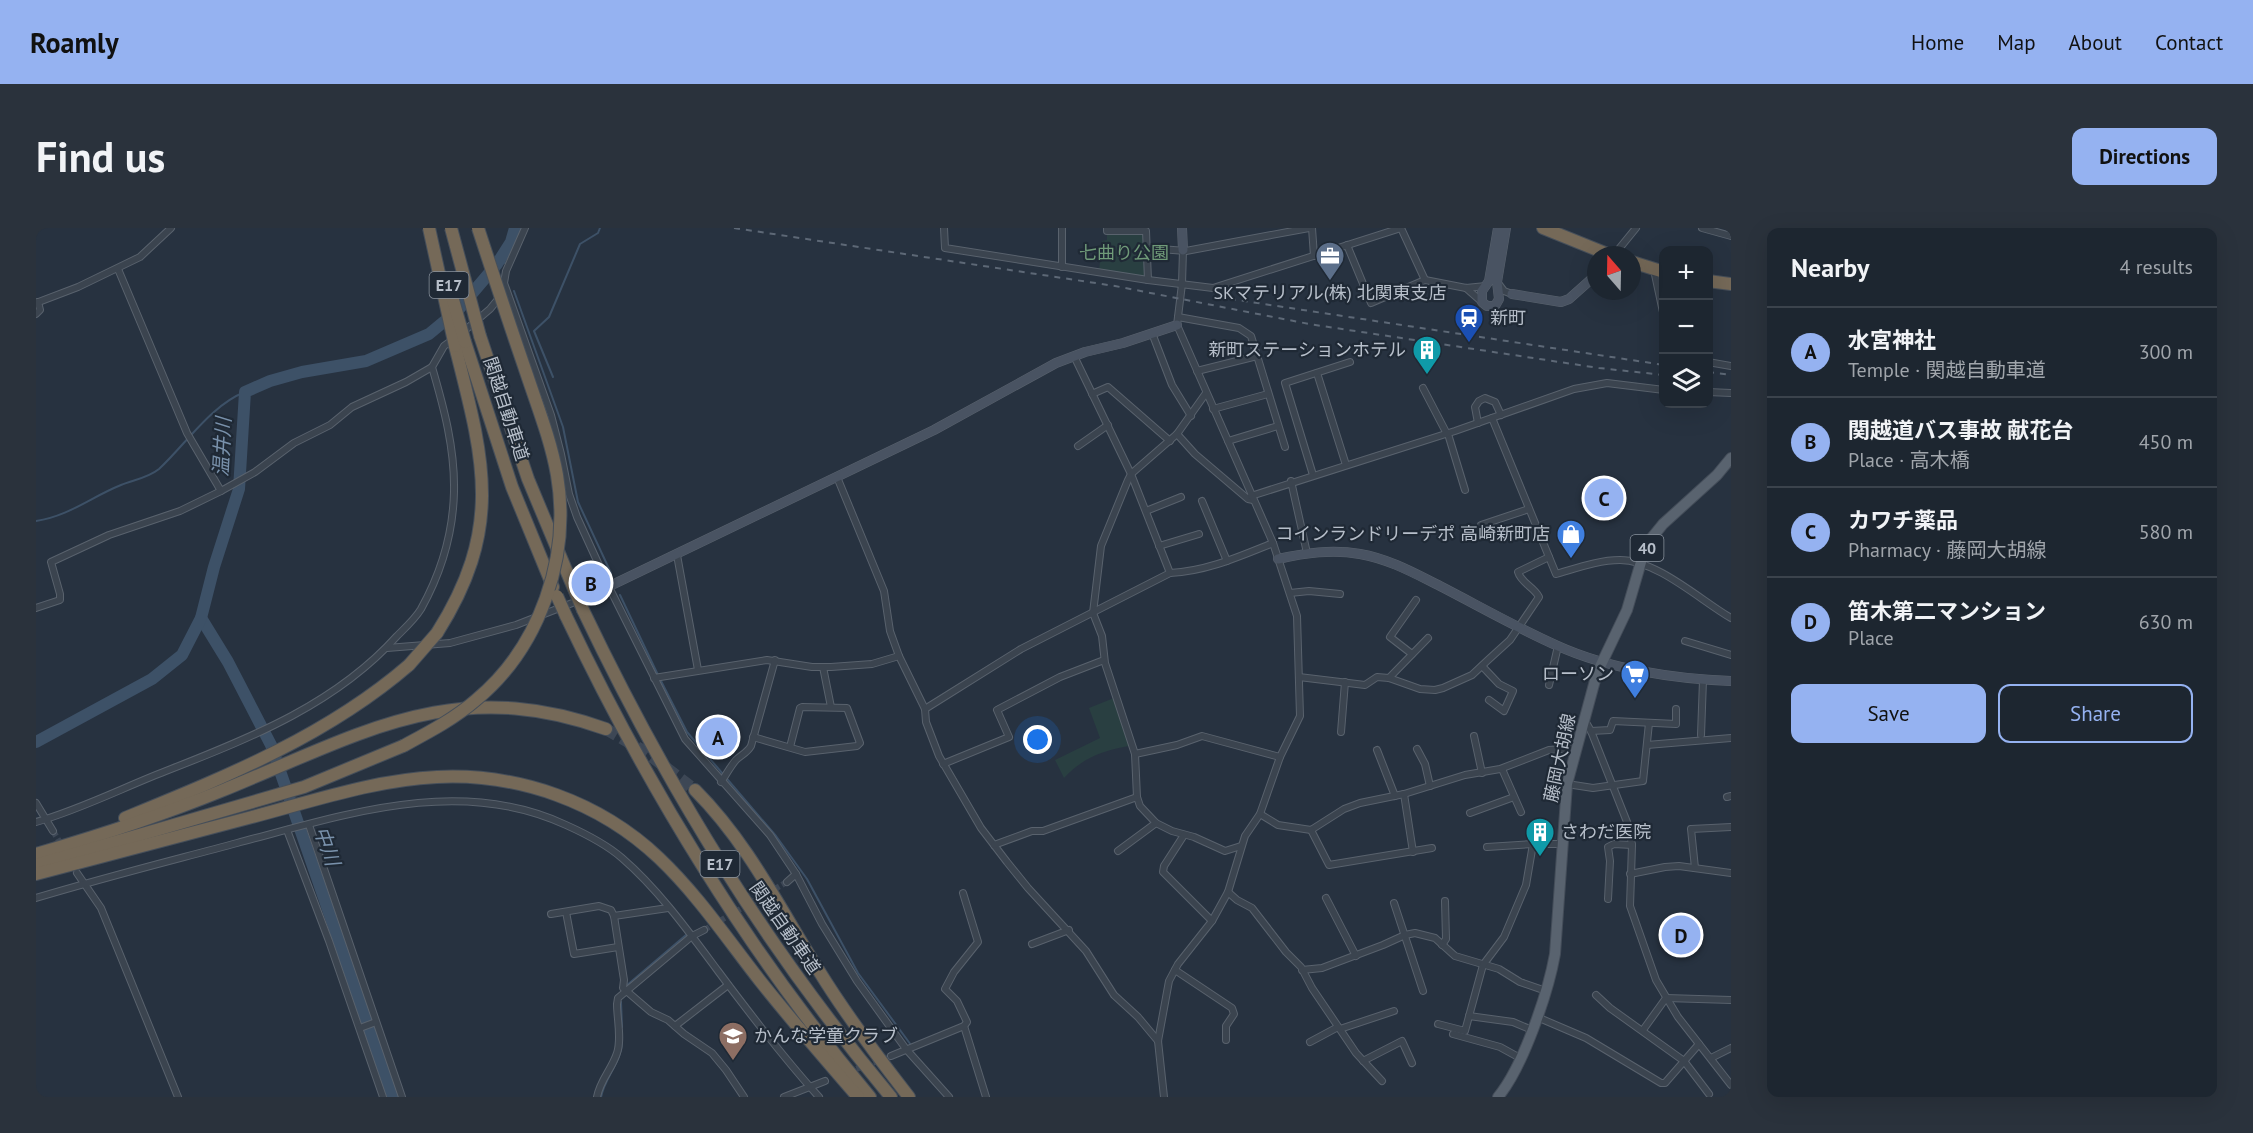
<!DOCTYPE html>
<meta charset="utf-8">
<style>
:root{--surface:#1d2630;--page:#2a323c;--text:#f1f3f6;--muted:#a0a5ab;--line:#3b434c;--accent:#95b2f1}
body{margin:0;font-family:"PT Sans","Noto Sans JP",sans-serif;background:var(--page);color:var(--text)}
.controls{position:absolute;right:18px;top:18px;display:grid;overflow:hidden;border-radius:12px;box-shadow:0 6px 24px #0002}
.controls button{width:54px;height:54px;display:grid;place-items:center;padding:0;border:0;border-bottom:2px solid var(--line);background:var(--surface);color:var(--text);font:30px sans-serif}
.compass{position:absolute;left:1551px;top:18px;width:54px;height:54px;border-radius:50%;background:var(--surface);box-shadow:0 6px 24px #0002;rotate:340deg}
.you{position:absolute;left:1002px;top:512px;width:21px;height:21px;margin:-15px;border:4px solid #fff;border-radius:50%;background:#1a73e8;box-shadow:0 0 0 9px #1a73e833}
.badge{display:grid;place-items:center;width:39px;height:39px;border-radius:50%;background:var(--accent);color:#111;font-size:20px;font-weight:700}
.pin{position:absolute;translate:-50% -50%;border:3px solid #fff;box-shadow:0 2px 6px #0006}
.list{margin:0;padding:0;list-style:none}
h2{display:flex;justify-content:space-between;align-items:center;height:78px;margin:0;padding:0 24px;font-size:26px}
h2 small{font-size:20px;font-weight:400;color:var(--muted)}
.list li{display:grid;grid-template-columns:39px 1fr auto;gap:18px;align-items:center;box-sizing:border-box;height:90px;padding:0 24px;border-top:2px solid var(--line)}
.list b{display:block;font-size:22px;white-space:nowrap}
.list p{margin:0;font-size:20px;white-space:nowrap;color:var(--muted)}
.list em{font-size:20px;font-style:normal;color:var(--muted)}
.actions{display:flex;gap:12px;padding:18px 24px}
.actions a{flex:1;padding:14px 0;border:2px solid var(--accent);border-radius:12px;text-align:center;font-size:21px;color:var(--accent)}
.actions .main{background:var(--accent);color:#111}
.icon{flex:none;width:33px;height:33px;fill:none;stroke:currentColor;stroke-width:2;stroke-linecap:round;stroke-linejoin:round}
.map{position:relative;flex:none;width:1695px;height:869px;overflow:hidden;border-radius:12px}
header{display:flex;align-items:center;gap:36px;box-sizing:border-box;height:84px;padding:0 30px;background:var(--accent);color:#111}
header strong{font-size:28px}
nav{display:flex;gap:33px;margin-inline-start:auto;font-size:21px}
.intro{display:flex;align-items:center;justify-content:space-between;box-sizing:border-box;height:144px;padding:0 36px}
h1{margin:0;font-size:42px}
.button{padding:15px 27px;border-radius:12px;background:var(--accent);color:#111;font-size:21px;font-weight:700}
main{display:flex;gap:36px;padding:0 36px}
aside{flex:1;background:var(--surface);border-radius:12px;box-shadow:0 6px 24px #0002}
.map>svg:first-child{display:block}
.green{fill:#293f41}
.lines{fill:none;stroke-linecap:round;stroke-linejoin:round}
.stream{stroke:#3d5167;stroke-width:2}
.river{stroke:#3d5167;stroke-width:12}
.street-tunnel{stroke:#3d4755;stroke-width:6;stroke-dasharray:6 3;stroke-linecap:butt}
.highway-tunnel{stroke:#3d4755;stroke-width:12;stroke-dasharray:12 6;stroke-linecap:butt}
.street-casing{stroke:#59626d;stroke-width:8}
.secondary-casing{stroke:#59626d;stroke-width:10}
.primary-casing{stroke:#444d59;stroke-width:12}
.highway-casing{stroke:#464f5a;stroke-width:14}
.street{stroke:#3b444f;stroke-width:6}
.secondary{stroke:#495362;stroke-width:9}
.primary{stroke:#59636f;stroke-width:10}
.highway{stroke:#756958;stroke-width:12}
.rail{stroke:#5d6876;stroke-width:2;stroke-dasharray:6 6;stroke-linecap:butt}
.highway-bridge-casing{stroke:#464f5a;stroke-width:14;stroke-linecap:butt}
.highway-bridge{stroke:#756958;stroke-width:12}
.labels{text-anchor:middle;stroke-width:4.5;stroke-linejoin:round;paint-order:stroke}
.shield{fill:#1f2935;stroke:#89929d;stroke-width:1.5}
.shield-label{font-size:16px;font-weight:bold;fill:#b7bfca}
.park-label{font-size:18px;fill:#6f9a78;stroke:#1f2935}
.poi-label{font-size:18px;fill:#b7bfca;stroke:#1f2935;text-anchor:start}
.street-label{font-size:18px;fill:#b7bfca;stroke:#1f2935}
.water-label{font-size:20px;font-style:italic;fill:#7991ab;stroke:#1f2935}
</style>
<header>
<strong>Roamly</strong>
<nav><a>Home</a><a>Map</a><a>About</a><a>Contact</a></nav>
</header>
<div class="intro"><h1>Find us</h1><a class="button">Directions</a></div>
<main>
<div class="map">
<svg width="1695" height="869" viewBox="0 0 1695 869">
<rect width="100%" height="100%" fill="#273240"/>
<g class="green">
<path d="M1071,4H1109L1111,51L1063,43L1066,13L1071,12Z"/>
<path d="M1078,470L1093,518C1067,522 1045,531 1028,550L1019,532L1064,510L1053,480Z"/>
</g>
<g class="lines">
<g class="stream">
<path d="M466,28L469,35"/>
<path d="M478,63L527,199L542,274L575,345"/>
<path d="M517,149L498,103L513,89L544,16L562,5L564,0"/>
<path d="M0,293C33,288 55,269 85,257C97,252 112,250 123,241C149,217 175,177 209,164"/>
<path d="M584,367L622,447"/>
<path d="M624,451L651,504L740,608L771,651L822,745L875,817"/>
<path d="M590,758L650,707"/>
<path d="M585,774L586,799"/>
<path d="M565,869C569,848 587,833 586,811"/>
</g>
<g class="river">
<path d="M165,390L192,434L235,517L357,869"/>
<path d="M0,514L116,451L146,427L165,390L178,339L203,261L209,164L234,153L266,144L330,133L393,106L422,82L461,36L475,14L479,0"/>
</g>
<g class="street-tunnel">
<path d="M17,603L26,618"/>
<path d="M668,702L751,654"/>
<path d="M812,844L855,828"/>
</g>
<path class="highway-tunnel" d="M570,501L611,525L659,562"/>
<g class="street-casing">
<g id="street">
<path d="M489,0L470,43L468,55L515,187L525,226L533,266L541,289L573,359L649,511L734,607L760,646L786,696L821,753L870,821L913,869"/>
<path d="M908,0L909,20L1112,52L1177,60L1365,0"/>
<path d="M1026,0V39"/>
<path d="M1071,0V3H1110L1112,52"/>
<path d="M1276,0L1278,28"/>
<path d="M1365,0L1389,52"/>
<path d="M1666,0L1695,8"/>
<path d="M1311,17L1335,75L1389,52L1430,60L1450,58"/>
<path d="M1111,20L1150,23L1273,0"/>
<path d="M1578,27L1600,0"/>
<path d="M82,41L151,205L185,263"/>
<path d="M1618,42L1628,89"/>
<path d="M1462,55L1468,63L1476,66"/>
<path d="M1430,60L1446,74"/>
<path d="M0,75L42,59L104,29L135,0"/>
<path d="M0,86L4,82L2,74"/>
<path d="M1142,89L1203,100L1215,108L1249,219"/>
<path d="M427,104L454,81L463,70"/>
<path d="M1116,105L1136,157L1155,188"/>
<path d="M1038,128L1095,246L1134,345"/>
<path d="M1672,134L1695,138"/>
<path d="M1161,143L1221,128"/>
<path d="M1281,145L1310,237"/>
<path d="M1387,160L1411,206"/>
<path d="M1672,164L1695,165"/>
<path d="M1170,165L1141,206L1095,246L1092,252L1065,318L1057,385L1066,408L1069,435L1099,526L1101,569L1104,578L1120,595L1136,603L1158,609L1189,623L1205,618"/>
<path d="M1056,166L1072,159L1134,213"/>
<path d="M1177,181L1232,166"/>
<path d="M1456,190L1520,346C1541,340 1563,332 1584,332C1621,332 1664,372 1695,390"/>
<path d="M1442,195L1439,179L1443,173L1449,170L1459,174L1465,187"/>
<path d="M1141,206L1159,226L1212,271L1217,272"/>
<path d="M1412,206L1429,262"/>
<path d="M1192,213L1242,198"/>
<path d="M1042,218L1072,197"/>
<path d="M1277,247L1249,155L1314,134"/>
<path d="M801,249L848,363L854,403L863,428L889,481L890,494L903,528L945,600L971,634L992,660L1050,723L1078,767L1102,789L1122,813"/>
<path d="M1255,253L1271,325"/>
<path d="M1215,268L1419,203L1538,161L1571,155L1628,162"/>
<path d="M1166,273L1191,333"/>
<path d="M1110,283L1145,269"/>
<path d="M1445,297L1493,281"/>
<path d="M1123,318L1163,306"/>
<path d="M641,327L662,442"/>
<path d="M1254,365L1273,363L1304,366"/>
<path d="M0,380L24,372V366L15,334L73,307L144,283L185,263L219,244L258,215L294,197L316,179L370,154L396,139"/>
<path d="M1649,413L1695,427"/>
<path d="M351,420L414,415L480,397L544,372"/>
<path d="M1376,426L1354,409L1380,372"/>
<path d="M1446,438L1463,456L1477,463L1468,483L1453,472"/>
<path d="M787,439L795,479"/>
<path d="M1263,449L1329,457L1341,449L1353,450L1384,461L1399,462L1407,460L1436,447L1452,432L1474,412L1503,369C1498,359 1485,355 1482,344L1513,329"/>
<path d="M618,450L731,432L776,439H795L836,436L863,428"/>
<path d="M1353,450L1392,410"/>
<path d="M1513,457L1522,418"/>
<path d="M889,481L985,421L1134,345C1171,343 1202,329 1237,315"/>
<path d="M1548,491L1555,503L1593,599L1596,617L1594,678L1620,752L1642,789L1695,857"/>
<path d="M1555,503L1574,502L1577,493L1640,496V481"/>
<path d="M1305,504L1309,454"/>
<path d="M1665,507L1667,452"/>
<path d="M1438,508L1446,545"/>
<path d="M717,509L769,524L821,518L824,515L811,480L766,479L764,480L754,519"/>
<path d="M1611,517L1695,510"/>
<path d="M1381,521L1389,536L1394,558"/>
<path d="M1341,522L1359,568"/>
<path d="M1099,526L1141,517L1166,508L1244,529"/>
<path d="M907,536L973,509L961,482L1024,449L1068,432"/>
<path d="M1466,541L1485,584"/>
<path d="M685,554C690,547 694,539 700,532C705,527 711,525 715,518L739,432"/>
<path d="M1531,556L1557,560L1607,553L1613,495"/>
<path d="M1368,566L1377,624"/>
<path d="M1691,569L1695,568"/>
<path d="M0,575L17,603"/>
<path d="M1434,585L1478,569"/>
<path d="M1224,586L1242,597L1275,602L1308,581L1324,575L1368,566L1429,547L1464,541L1513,522L1540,520"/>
<path d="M0,594C46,581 90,558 135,541C217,509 301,475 361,408C369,400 379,391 385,381C405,345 417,306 418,264C419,221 408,180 396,139L408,118L419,110"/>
<path d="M273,597L366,869"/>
<path d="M251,602L293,713L347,869"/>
<path d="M1275,602L1293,637L1396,620"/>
<path d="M1148,607L1128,638L1127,644L1176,693"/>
<path d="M958,617L996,603H1007L1101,569"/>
<path d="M1451,619L1497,616H1527"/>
<path d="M1082,623L1120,595"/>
<path d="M1659,640L1655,601L1695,599"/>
<path d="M41,645L65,680L142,869"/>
<path d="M1594,646L1629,639L1643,638L1695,645"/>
<path d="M751,654L760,646"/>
<path d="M1192,664L1201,672L1216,680L1250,724L1265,739L1276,760L1320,825L1346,853"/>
<path d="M0,670C66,650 134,633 201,615C308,587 423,547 530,597C550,606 570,616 586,630C623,662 653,704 682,743C714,786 747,829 783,869"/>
<path d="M1290,670L1320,728"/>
<path d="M1572,671L1574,633L1572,619L1578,616L1596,617"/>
<path d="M1358,675L1387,763"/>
<path d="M530,684L538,726L582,719"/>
<path d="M515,686L563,678L575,682L578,688L588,752L587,760L615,784L632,792L648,806L676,825L690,842L708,869"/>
<path d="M578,688L632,680"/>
<path d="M996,716L1033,702"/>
<path d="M1406,717L1410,711L1409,673"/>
<path d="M1139,742L1196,780L1198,786L1190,798V812"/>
<path d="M1266,742L1286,740L1347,717L1369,707L1379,705L1399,710L1419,728L1463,741L1484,754L1510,763"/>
<path d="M1560,767L1574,780L1648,833L1673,866"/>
<path d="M1433,788L1477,794L1496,802"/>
<path d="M1501,789L1550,810L1625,855H1629L1663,816"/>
<path d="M1402,796L1429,803L1447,737L1468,709L1490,657L1497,616L1496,607"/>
<path d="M639,798L692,757"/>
<path d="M928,798L950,869"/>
<path d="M324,800L340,794"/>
<path d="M1304,801L1358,783"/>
<path d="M1607,802L1630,770L1695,772"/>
<path d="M1417,806L1464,819L1484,830"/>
<path d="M1274,814L1302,799"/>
<path d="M855,828L928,798L931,794L921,773L909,761L918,744L942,714L927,665"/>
<path d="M1675,830L1695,820"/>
<path d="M1327,833L1366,813L1376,835"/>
<path d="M561,869C564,852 576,841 581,825C586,811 581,791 581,776L582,770L656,708L668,702"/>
<path d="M748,869L789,853"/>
<path d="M1128,869L1122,813L1133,753L1142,736L1176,693L1192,664L1209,608L1224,586L1244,529L1264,488L1261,388L1237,315L1141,97L1146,56L1147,22"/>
</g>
</g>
<g class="secondary-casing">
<g id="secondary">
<path d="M1146,0L1147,22"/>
<path d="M1462,0L1453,53L1446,63V74L1451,78H1459L1463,71L1461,54L1470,0"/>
<path d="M1476,66L1525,74L1533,71L1560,47"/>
<path d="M1242,331C1269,325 1296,321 1324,326C1353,331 1378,345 1404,358C1443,378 1481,400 1522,418C1573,441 1639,451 1695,453"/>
<path d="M553,368L898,202L1020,135L1049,124L1087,115L1141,97"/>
</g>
</g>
<g class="primary-casing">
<path id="primary" d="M1462,869C1487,839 1512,765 1519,726L1531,556L1561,445L1591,382L1605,334L1614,312L1627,296L1681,247L1695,230"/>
</g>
<g class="highway-casing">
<g id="highway">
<path d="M1507,0L1574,27"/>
<path d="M1596,34L1628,44"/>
<path d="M1672,53L1695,56"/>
<path d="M444,108L492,251L538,361"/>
<path d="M429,114L476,259L517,359"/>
<path d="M547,382C632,560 728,717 855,869"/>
<path d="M530,388C612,560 711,723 834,869"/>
<path d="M401,405C468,299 448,232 419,118"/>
<path d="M659,562C712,615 744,681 783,743C810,787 841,828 873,869"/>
<path d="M89,590C189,549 291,508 373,437"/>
<path d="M0,626C62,608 124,588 185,563C323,507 418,446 570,501"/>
<path d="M0,637L268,559L367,518"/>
<path d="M0,646C72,627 144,608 216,589C277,573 338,552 401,549C483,545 564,574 623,630C662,667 692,712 725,754C756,793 789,831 822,869"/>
</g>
</g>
<use href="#street" class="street"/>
<use href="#secondary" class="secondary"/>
<use href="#primary" class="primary"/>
<use href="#highway" class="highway"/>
<g class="rail">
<path d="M698,0L1079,58L1273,96L1563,140L1628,147"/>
<path d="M1182,69L1628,137"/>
<path d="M1672,144L1695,147"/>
</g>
<g class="highway-bridge-casing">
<g id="highway-bridge">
<path d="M393,0L419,118"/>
<path d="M415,0L444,108"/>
<path d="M413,58L429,114"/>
<path d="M538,361L547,382"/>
<path d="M521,368L530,388"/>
<path d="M373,437L401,405"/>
<path d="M367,518C393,504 418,491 440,472C504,419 535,329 521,247C515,213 502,180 491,147C474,98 458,49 442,0"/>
</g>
</g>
<use href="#highway-bridge" class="highway-bridge"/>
</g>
<defs>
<g id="office-pin" transform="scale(1.5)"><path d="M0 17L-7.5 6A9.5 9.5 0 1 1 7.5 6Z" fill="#5c6f8a" stroke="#1f2935"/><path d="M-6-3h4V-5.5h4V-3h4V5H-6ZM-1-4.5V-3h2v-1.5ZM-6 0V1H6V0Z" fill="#fff"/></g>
<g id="station-pin" transform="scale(1.5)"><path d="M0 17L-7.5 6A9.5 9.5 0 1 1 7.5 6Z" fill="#1a4fb4" stroke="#1f2935"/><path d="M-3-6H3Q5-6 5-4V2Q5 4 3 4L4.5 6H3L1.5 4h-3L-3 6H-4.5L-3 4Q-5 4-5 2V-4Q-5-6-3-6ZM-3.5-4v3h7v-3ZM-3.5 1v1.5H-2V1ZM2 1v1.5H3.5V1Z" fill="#fff"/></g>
<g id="building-pin" transform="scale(1.5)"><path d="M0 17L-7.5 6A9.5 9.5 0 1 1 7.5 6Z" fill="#0f9aa8" stroke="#1f2935"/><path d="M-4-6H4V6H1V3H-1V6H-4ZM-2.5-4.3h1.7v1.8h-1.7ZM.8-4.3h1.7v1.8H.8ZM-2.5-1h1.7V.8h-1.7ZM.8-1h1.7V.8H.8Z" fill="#fff"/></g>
<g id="shop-pin" transform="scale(1.5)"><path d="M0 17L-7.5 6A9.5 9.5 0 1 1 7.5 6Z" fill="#3f7fe0" stroke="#1f2935"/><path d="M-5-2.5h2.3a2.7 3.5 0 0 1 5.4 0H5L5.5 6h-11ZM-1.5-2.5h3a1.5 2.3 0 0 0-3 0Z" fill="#fff"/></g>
<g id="supermarket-pin" transform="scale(1.5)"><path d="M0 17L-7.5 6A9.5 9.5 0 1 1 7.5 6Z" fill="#3f7fe0" stroke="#1f2935"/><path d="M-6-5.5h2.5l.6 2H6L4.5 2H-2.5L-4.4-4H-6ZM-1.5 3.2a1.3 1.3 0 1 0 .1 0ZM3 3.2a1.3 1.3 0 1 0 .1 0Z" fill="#fff"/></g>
<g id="school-pin" transform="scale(1.5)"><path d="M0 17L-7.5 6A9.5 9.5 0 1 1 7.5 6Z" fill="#8d6e63" stroke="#1f2935"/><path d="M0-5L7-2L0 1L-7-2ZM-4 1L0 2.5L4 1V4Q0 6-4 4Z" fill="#fff"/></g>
</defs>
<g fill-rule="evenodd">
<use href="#office-pin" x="1294" y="28"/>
<use href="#station-pin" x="1433" y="90"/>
<use href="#building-pin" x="1391" y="122"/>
<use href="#shop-pin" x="1535" y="306"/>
<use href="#supermarket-pin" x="1599" y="446"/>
<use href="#building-pin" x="1504" y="604"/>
<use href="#school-pin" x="697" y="808"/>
</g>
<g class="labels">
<g class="shield">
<rect x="393.5" y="44" width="39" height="26" rx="4.5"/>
<rect x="1594.5" y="307" width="33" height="26" rx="4.5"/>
<rect x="664.5" y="623" width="39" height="26" rx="4.5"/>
</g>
<g class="shield-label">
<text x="413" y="63">E17</text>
<text x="1611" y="326">40</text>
<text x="684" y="642">E17</text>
</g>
<g class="park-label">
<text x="1088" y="31">七曲り公園</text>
</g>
<g class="poi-label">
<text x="1294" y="71" text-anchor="middle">SKマテリアル(株) 北関東支店</text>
<text x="1454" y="96">新町</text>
<text x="1370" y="128" text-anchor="end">新町ステーションホテル</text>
<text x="1514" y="312" text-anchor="end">コインランドリーデポ 高崎新町店</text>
<text x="1578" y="452" text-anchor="end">ローソン</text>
<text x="1525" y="610">さわだ医院</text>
<text x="718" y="814">かんな学童クラブ</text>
</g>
<g class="street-label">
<text transform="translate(470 181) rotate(72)" y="6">関越自動車道</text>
<text transform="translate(1524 530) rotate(-78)" y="6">藤岡大胡線</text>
<text transform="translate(749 700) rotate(55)" y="6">関越自動車道</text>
</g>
<g class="water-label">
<text transform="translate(186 219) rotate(-87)" y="7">温井川</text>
<text transform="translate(291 618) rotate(71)" y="7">中川</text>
</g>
</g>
</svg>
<div class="controls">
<button>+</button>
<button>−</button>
<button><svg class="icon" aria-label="layers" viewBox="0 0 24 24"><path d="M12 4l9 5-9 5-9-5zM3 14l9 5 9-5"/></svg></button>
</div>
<svg class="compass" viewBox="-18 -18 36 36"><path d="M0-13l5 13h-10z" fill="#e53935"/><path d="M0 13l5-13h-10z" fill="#a0a5ab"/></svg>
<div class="you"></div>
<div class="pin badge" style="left:682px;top:509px">A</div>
<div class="pin badge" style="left:555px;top:355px">B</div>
<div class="pin badge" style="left:1568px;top:270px">C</div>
<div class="pin badge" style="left:1645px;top:707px">D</div>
</div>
<aside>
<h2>Nearby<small>4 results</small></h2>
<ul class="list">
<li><span class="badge">A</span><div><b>水宮神社</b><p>Temple · 関越自動車道</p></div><em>300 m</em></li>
<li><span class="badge">B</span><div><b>関越道バス事故 献花台</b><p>Place · 高木橋</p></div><em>450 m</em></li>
<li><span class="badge">C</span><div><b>カワチ薬品</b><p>Pharmacy · 藤岡大胡線</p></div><em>580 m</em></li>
<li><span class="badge">D</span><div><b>笛木第二マンション</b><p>Place</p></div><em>630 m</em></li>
</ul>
<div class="actions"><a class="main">Save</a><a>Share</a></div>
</aside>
</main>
